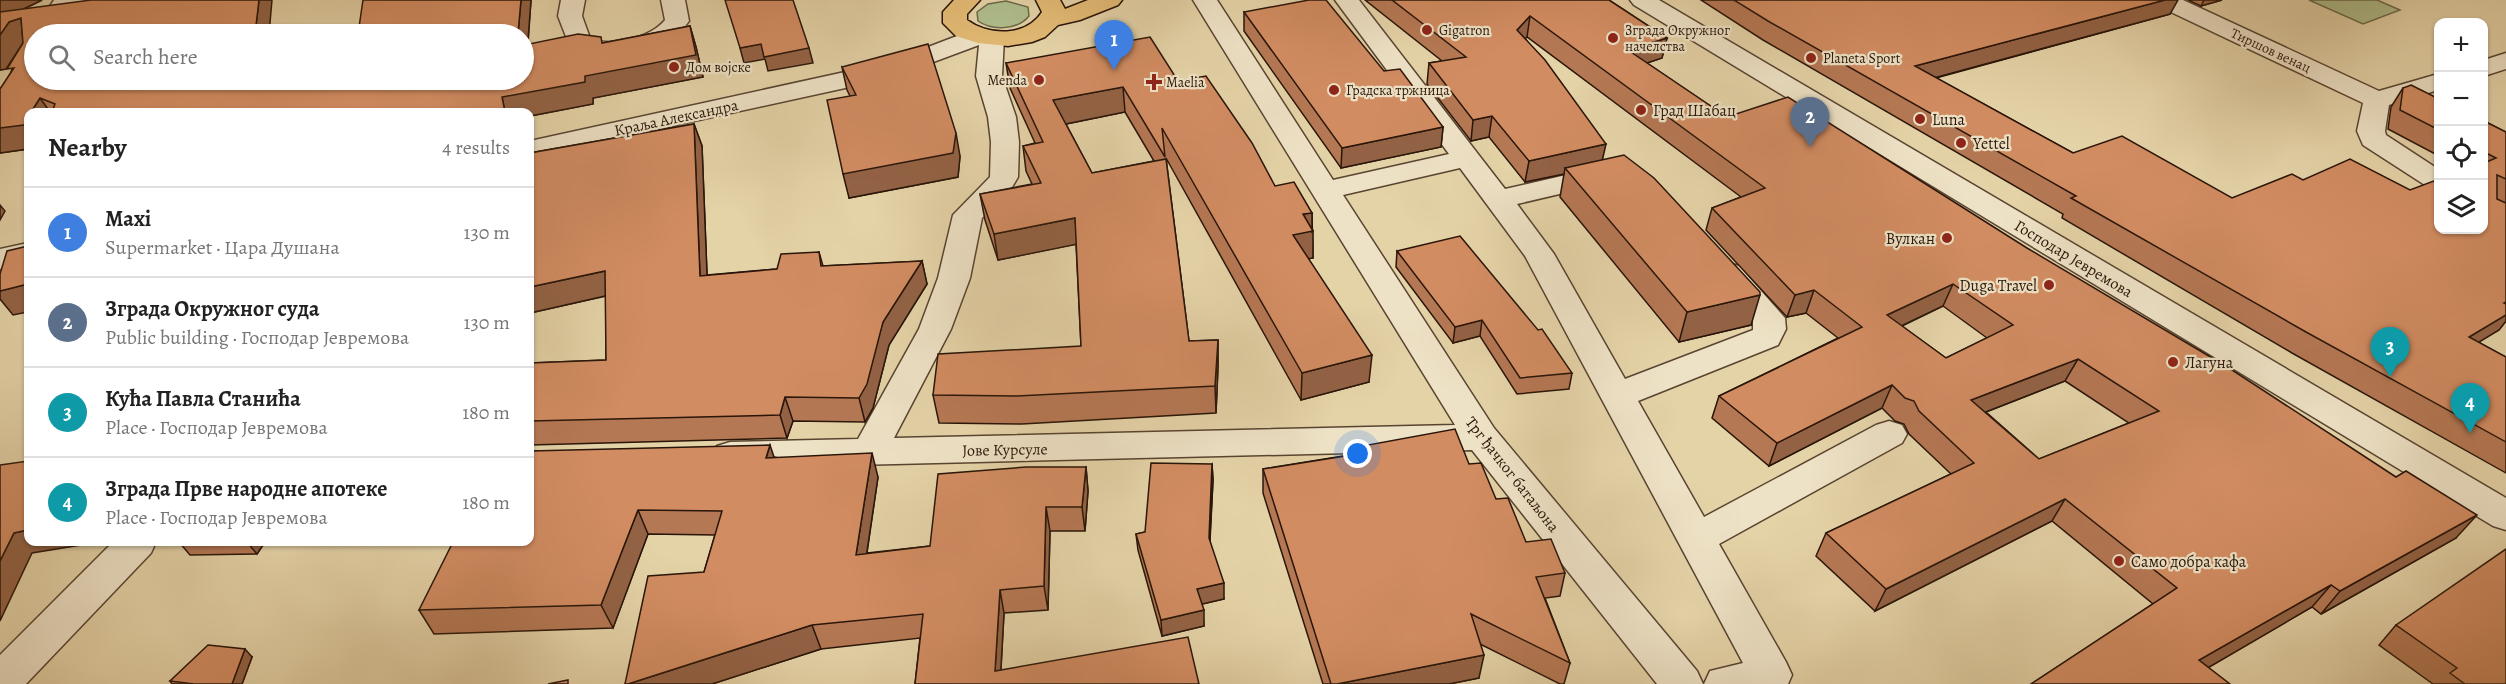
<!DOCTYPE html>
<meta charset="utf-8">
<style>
:root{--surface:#fff;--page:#f2f2f2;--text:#222;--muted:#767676;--line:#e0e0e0;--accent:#8f2418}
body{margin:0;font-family:Alegreya,serif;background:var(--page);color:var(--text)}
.controls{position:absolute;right:18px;top:18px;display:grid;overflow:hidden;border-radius:12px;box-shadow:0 2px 4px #0004}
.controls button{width:54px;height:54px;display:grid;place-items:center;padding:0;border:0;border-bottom:2px solid var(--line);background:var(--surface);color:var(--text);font:30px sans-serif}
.you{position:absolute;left:1358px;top:454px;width:21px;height:21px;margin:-15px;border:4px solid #fff;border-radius:50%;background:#1a73e8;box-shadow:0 0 0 9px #1a73e833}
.badge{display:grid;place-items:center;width:39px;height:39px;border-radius:50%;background:var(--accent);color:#fff;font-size:20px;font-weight:700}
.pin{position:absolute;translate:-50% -50px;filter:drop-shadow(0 2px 3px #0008)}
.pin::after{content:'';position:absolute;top:32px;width:21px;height:18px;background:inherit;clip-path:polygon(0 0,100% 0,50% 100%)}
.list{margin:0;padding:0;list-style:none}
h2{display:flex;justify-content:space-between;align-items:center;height:78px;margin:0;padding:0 24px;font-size:26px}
h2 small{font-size:20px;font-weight:400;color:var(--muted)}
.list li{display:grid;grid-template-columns:39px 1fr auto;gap:18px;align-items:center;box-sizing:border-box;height:90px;padding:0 24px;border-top:2px solid var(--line)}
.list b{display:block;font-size:22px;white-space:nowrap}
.list p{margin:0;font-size:20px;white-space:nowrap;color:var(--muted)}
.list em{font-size:20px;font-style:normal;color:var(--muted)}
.icon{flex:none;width:33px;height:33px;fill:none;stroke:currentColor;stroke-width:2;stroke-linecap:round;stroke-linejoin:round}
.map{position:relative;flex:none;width:2506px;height:684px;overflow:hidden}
.search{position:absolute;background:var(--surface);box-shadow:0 2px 4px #0004;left:24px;top:24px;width:510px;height:66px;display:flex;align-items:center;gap:15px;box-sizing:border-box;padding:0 21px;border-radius:33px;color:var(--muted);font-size:22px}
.panel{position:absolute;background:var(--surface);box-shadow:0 2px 4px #0004;left:24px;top:108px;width:510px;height:438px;border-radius:12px}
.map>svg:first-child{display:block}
.green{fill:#afbe8c;stroke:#6c6a4a;stroke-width:1.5}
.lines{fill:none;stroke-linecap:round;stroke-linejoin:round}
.minor-casing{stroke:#584431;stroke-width:3}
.major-casing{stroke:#291509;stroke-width:3}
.minor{fill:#eee2c6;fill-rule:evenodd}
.major{fill:#e2ba74;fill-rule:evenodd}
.wall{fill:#b57854;stroke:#291509;stroke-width:1.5;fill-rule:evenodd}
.shaded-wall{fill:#936245;stroke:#291509;stroke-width:1.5}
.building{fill:#d28c62;stroke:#291509;stroke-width:1.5;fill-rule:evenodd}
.poi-dot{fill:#8f2418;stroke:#eee2c6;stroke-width:2}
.labels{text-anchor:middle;stroke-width:4.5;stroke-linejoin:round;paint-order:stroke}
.far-poi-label{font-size:14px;fill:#291509;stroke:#eee2c6;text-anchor:start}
.far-street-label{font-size:14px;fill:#291509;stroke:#eee2c6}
.poi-label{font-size:16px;fill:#291509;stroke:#eee2c6;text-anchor:start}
.street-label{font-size:16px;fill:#291509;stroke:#eee2c6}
</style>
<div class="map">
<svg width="2506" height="684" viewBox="0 0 2506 684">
<rect width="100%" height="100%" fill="#e5d3a8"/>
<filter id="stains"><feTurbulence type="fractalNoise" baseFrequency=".00333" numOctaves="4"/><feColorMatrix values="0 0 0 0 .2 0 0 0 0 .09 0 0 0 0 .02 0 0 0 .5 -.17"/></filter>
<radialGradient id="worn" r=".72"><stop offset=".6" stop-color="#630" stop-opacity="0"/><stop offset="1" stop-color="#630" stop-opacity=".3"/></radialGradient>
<g class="green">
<path d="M2309,0H2377L2400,10L2363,24Z"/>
<path d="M1006,1L1028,7L1029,16C1018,30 992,31 978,21L977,12L988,4Z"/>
</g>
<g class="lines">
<g class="minor-casing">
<g id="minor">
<path d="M54,0H86L82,5L72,10L56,34H34V38L32,34Z"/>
<path d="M561,0H585L582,16L590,38C611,48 650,38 665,20L661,0H685L689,21C665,56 607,66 570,47L558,16Z"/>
<path d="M1193,0H1217L1333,180L1449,154L1335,0H1359L1505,189L1605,166L1615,169L1619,175L1615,181L1517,204L1554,254L1625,379L1753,330V320L1712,273L1717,266L1728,263L1739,266L1785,318L1786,329L1778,345L1638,401L1704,517L1876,425L1889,421L1902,425L1907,434L1902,443L1719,544L1786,662L1792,675L1788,684H1704L1710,671L1743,663L1525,256L1460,168L1343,195L1494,428L1697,671L1703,684H1657L1472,450L730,468L717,464L712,455L717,446L730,442L858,439L919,329L938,278L953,215L990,177L991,142L988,117L976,76L979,45L920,67L868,83L530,157V141L854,70L902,57L970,31L979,29L1001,33L1004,38L1002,76L1016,117L1019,142L1018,177L1008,194L982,218L970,278L951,329L894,438L1455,425Z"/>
<path d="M1630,0H1659L2506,498V530L2493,526L1634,5Z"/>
<path d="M2152,0H2183L2379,91L2438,74V90L2389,105L2385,131L2386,135L2438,169V189L2428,187L2363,145L2357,131L2363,103L2156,5Z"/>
<path d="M2506,53V69L2484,76V60Z"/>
<path d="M28,243V262L0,269V249Z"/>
<path d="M113,542H156L151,553L26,684H0V655Z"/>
</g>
</g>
<g class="major-casing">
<path id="major" d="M954,0H980L967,14V20C989,36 1026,37 1042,12L1036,0H1060L1065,9L1088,0H1122L1118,5L1080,20L1058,25L1045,37L1032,42L1008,46L978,43L956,36L943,23V12Z"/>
</g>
<use href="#minor" class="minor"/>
<use href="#major" class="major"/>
</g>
<g class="wall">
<path d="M0,0H42L24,9L34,80H524L363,0H531L528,44L603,43L690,26L696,47L703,77L593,98V104L530,116V112H28V149L0,153V89L10,74L23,43L6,69L0,70Z"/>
<path d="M1365,0H1609L1667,38L1662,58L1647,63L1727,117L2456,538L2321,614L2312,607L2208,667L2031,684L2153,604L2052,521L1875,611L1816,556L1826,533L1951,474L1909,434L1904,424L1895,421L1882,408L1769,466L1712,418L1719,396L1838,338L1806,313L1787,317L1706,230L1712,208L1741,197L1527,37L1525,38L1602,159L1751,325L1679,342L1560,197L1564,174L1525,182L1489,137L1471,141L1427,84L1429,63L1442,61ZM1943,306L1987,338L1946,358L1902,326ZM2065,381L2129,423L2039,459L1986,412Z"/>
<path d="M1701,0H2177L2170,14L1936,78L2073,153L2232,198L2303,180L2484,230V121L2506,132V321L2499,330L2478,342L2506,357V473L2292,353L2062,218L2063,214L1763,40Z"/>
<path d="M2188,0H2222L2201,6Z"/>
<path d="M1244,12L1384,71L1443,127L1441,147L1341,168L1244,31Z"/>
<path d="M1006,63L1178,81L1275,186L1312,213L1313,258H1308L1369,382L1301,400L1166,158L1189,341L1218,340V367L1216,413L1022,424L939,423L933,395L1081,346L1076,244L998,260L985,220L980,194L1032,184L1026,171L1023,146L1035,143L1010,88ZM1125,112L1154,161L1092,173L1066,124Z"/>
<path d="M842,67L960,156L958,177L849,198L850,96L847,90Z"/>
<path d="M2403,88L2439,99V156L2388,129L2391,107Z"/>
<path d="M694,124L702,146L707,275L777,269L819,252L823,266L922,261L927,284L889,345L873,408L865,422L793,421L787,438L530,445V451L774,457L878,477L867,553L930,546L1086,467L1088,491L1085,531H1050L1048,610L1004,613L1001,670L1199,684H915L920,638L821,649L712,684H625L704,572L715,535L648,534L613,628L434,634L419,610L530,542V363L606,360V296L530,313V153Z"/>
<path d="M1397,251L1572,373L1569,389L1517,394L1480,336L1453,343L1396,267Z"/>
<path d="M1368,445L1469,464L1496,499L1526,542L1565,573L1560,596L1545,598L1570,663L1564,684H1560L1480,644L1479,678L1449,684H1323L1263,493V469L1368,452Z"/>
<path d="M1212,464L1213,480L1210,542L1224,599L1202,604L1204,626L1162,636L1138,550L1136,534L1145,532Z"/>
<path d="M179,542H265L257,554L190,555Z"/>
<path d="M2396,625L2506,684H2433L2379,645Z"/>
<path d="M252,657L242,684H172L170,681Z"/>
</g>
<g class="shaded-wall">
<path d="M0,0H42L11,15L0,17Z"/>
<path d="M259,0H272L269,34H255Z"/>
<path d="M521,0H531L526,67L524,61V34H518Z"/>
<path d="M2165,0H2178L2170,14L1908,85L1915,66Z"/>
<path d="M2204,0H2222L2201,6Z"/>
<path d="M1530,16L1527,37L1514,50L1517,30Z"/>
<path d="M21,18L23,43L6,69L0,70V35L9,22Z"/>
<path d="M690,26L696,47L703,77L593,98V104L530,116V112H505L502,97L585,76Z"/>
<path d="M1667,38L1662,58L1623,71L1628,50Z"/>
<path d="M761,44L809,48L813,63L768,71L765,59L744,63L740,48Z"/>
<path d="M1123,87L1125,112L1056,126L1053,100Z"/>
<path d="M40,98L50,112H31Z"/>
<path d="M1492,116L1489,137L1471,141L1473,120Z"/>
<path d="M28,117V149L0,153V128Z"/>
<path d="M694,124L702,146L708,299L700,276Z"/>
<path d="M1443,127L1441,147L1341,168L1342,148Z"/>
<path d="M956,133L960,156L958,177L849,198L843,174Z"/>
<path d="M1606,144L1601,166L1565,168L1564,174L1525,182L1529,161Z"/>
<path d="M0,205L5,211L0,220Z"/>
<path d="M1312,213V232L1313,231V258L1293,262V235L1303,214Z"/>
<path d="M1075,218L1078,244L998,260L994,234Z"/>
<path d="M922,261L927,284L889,345L873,408L865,422L859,398L883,322Z"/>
<path d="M605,271L614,294L530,313V287Z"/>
<path d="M28,284V312L13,315L0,299V291Z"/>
<path d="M1953,284L1943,306L1878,337L1887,315Z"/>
<path d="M1814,290L1806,313L1787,317L1795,295Z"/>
<path d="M1760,295L1751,325L1679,342L1687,312Z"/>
<path d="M2506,315V321L2499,330L2453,358L2469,337Z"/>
<path d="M1482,320L1480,336L1453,343L1455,327Z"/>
<path d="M1218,340V367L1216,413L1215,386Z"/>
<path d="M1372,355L1369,382L1301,400L1302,373Z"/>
<path d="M2078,359L2065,381L1960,422L1971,400Z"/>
<path d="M1892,385L1882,408L1769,466L1777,443Z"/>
<path d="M785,397L793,421L787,438L780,415Z"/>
<path d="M770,445L778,469L766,458Z"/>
<path d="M872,453L878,477L863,578L856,555Z"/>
<path d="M1212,464L1213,480L1209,554V538Z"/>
<path d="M1086,467L1088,491L1085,531L1082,507Z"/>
<path d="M2065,499L2052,521L1875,611L1886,589Z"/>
<path d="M1046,507L1050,531L1048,610L1044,586Z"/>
<path d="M638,510L648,534L613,628L601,605Z"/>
<path d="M2477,515L2456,538L2321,614L2340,591Z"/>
<path d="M28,530V542H93V543L32,553L0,621V561L14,533Z"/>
<path d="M247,542H265L257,554Z"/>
<path d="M1224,583V599L1198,605L1197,589Z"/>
<path d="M2331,585L2312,607L2182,683L2199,660Z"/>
<path d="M1000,590L1004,613L1000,684L995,671Z"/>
<path d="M1204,610V626L1162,636L1161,620Z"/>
<path d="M812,625L821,649L712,684H628Z"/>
<path d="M245,649L252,657L242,684H232Z"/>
<path d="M1484,655L1479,678L1449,684H1337Z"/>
</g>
<g class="building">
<path d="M91,0H259L255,34H34V80H524V45L578,34L601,37L602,43L690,26L696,55L585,76V82L502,97L505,112H52L55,104L40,98L31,112H28V117L24,125L0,128V89L14,68L7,69L23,43L21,18L9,22L0,35V12Z"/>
<path d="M363,0H521L518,34H358Z"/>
<path d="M725,0H793L809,48L764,57L761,44L740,48Z"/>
<path d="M1309,0H1326L1384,71L1400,69L1443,127L1342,148L1244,12Z"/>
<path d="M1392,0H1609L1667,38L1628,50L1727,117L1788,97L2027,248L2229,368L2396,477L2406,471L2477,515L2340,591L2331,585L2199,660L2230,684H2031L2177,588L2065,499L1886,589L1826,533L1974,463L1919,411L1914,401L1905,398L1892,385L1777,443L1719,396L1862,327L1814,290L1795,295L1712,208L1765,188L1530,16L1517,30L1545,60L1606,144L1529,161L1492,116L1473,120L1429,63L1466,57ZM1953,284L2013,325L1946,358L1887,315ZM2078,359L2159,411L2039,459L1971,400Z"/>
<path d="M1734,0H2165L1915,66L2073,153L2122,136L2232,198L2292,174L2303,180L2350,159L2410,190L2439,179V230H2484V163L2496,158L2484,152V121L2506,132V179L2497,175V199L2506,203V302L2504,303L2506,304V315L2469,337L2506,357V442L2306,332L2071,198L2076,196L1768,21Z"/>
<path d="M1150,37L1178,81L1206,76L1252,143L1275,186L1294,182L1312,213L1303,214L1313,231L1293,235L1372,355L1302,373L1162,128L1165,157L1123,87L1053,100L1092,173L1166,159L1189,341L1218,340L1215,386L1017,396L933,395L938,354L1081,346L1075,218L994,234L980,194L1041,183L1023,146L1043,142L1006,63Z"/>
<path d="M928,44L956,133L953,153L843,174L827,100L856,95L842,67Z"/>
<path d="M2411,85L2439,99V130L2400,110L2403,88Z"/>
<path d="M694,124L700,276L777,269L781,254L819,252L821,266L922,261L883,322L867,384L859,398L785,397L780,415L530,421V363L606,360L605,271L530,287V153Z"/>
<path d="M1624,155L1654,178L1760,292V295L1687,312L1565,168Z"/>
<path d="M1460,236L1538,330L1542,329L1572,373L1520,378L1482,320L1455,327L1397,251Z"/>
<path d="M28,246V284L0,291V274L7,251Z"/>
<path d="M1455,429L1469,464L1481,463L1496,499L1508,498L1526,542L1551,539L1565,573L1536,577L1570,663L1471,614L1484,655L1337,684H1331L1263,469L1371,452L1368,445Z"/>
<path d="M770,445L766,458L872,453L856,555L930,546L938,474L1026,467H1086L1082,507H1046L1044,586L1000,590L995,671L1188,637L1199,684H915L923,614L812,625L628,684H625L648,576L704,572L722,511L638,510L601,605L419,610L453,542H530V451Z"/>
<path d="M28,461V530L14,533L0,561V465Z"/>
<path d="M1151,463L1212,464L1209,538L1224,583L1197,589L1204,610L1161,620L1136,534L1145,532Z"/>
<path d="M2506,549V684H2465L2450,673L2457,668L2396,625Z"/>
<path d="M208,645L245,649L232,684H194L170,681Z"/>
<path d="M568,680V684H548Z"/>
</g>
<g class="poi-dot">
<circle cx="1427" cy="30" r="6"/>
<circle cx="1613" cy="38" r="6"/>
<circle cx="1811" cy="58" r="6"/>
<circle cx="674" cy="67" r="6"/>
<circle cx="1039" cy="80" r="6"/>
<path d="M1151 73h6v6h6v6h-6v6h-6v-6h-6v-6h6z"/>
<circle cx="1334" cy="90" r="6"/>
<circle cx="1641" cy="110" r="6"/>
<circle cx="1920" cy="119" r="6"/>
<circle cx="1961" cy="143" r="6"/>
<circle cx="1947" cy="238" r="6"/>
<circle cx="2049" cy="285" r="6"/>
<circle cx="2173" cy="362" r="6"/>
<circle cx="2119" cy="561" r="6"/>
</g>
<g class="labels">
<g class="far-poi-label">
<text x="1439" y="35">Gigatron</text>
<text x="1625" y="35">Зграда Окружног<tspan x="1625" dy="16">начелства</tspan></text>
<text x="1823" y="63">Planeta Sport</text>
<text x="686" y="72">Дом војске</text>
<text x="1027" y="85" text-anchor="end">Menda</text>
<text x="1166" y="87">Maelia</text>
<text x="1346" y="95">Градска тржница</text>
</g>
<g class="far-street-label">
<text transform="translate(2271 50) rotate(25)" y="5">Тиршов венац</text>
</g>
<g class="poi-label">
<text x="1653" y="116">Град Шабац</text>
<text x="1932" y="125">Luna</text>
<text x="1973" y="149">Yettel</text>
<text x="1935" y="244" text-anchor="end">Вулкан</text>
<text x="2037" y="291" text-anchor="end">Duga Travel</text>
<text x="2185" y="368">Лагуна</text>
<text x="2131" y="567">Само добра кафа</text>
</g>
<g class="street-label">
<text transform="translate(676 117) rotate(-12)" y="6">Краља Александра</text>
<text transform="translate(2074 258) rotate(31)" y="6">Господар Јевремова</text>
<text transform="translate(1005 449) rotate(-1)" y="6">Јове Курсуле</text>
<text transform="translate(1513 474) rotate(52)" y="6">Трг ђачког батаљона</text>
</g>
</g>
<rect width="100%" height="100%" filter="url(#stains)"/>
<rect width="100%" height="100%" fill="url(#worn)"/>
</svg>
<div class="controls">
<button>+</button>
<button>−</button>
<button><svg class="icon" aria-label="locate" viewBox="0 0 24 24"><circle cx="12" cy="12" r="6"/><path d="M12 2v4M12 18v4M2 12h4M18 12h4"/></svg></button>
<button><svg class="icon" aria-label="layers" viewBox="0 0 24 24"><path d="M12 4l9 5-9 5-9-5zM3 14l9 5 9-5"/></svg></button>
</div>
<div class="you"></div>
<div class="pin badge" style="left:1114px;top:70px;background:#3f7fe0">1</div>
<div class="pin badge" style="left:1810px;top:147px;background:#5c6f8a">2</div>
<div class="pin badge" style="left:2390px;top:377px;background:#0f9aa8">3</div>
<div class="pin badge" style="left:2470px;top:433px;background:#0f9aa8">4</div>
<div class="search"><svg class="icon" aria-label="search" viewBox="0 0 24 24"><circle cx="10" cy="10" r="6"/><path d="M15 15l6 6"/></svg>Search here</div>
<section class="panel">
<h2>Nearby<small>4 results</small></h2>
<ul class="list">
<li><span class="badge" style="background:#3f7fe0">1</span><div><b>Maxi</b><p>Supermarket · Цара Душана</p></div><em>130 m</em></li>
<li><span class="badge" style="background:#5c6f8a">2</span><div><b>Зграда Окружног суда</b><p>Public building · Господар Јевремова</p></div><em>130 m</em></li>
<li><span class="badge" style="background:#0f9aa8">3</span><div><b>Кућа Павла Станића</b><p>Place · Господар Јевремова</p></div><em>180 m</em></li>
<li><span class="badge" style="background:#0f9aa8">4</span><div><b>Зграда Прве народне апотеке</b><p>Place · Господар Јевремова</p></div><em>180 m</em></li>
</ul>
</section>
</div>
